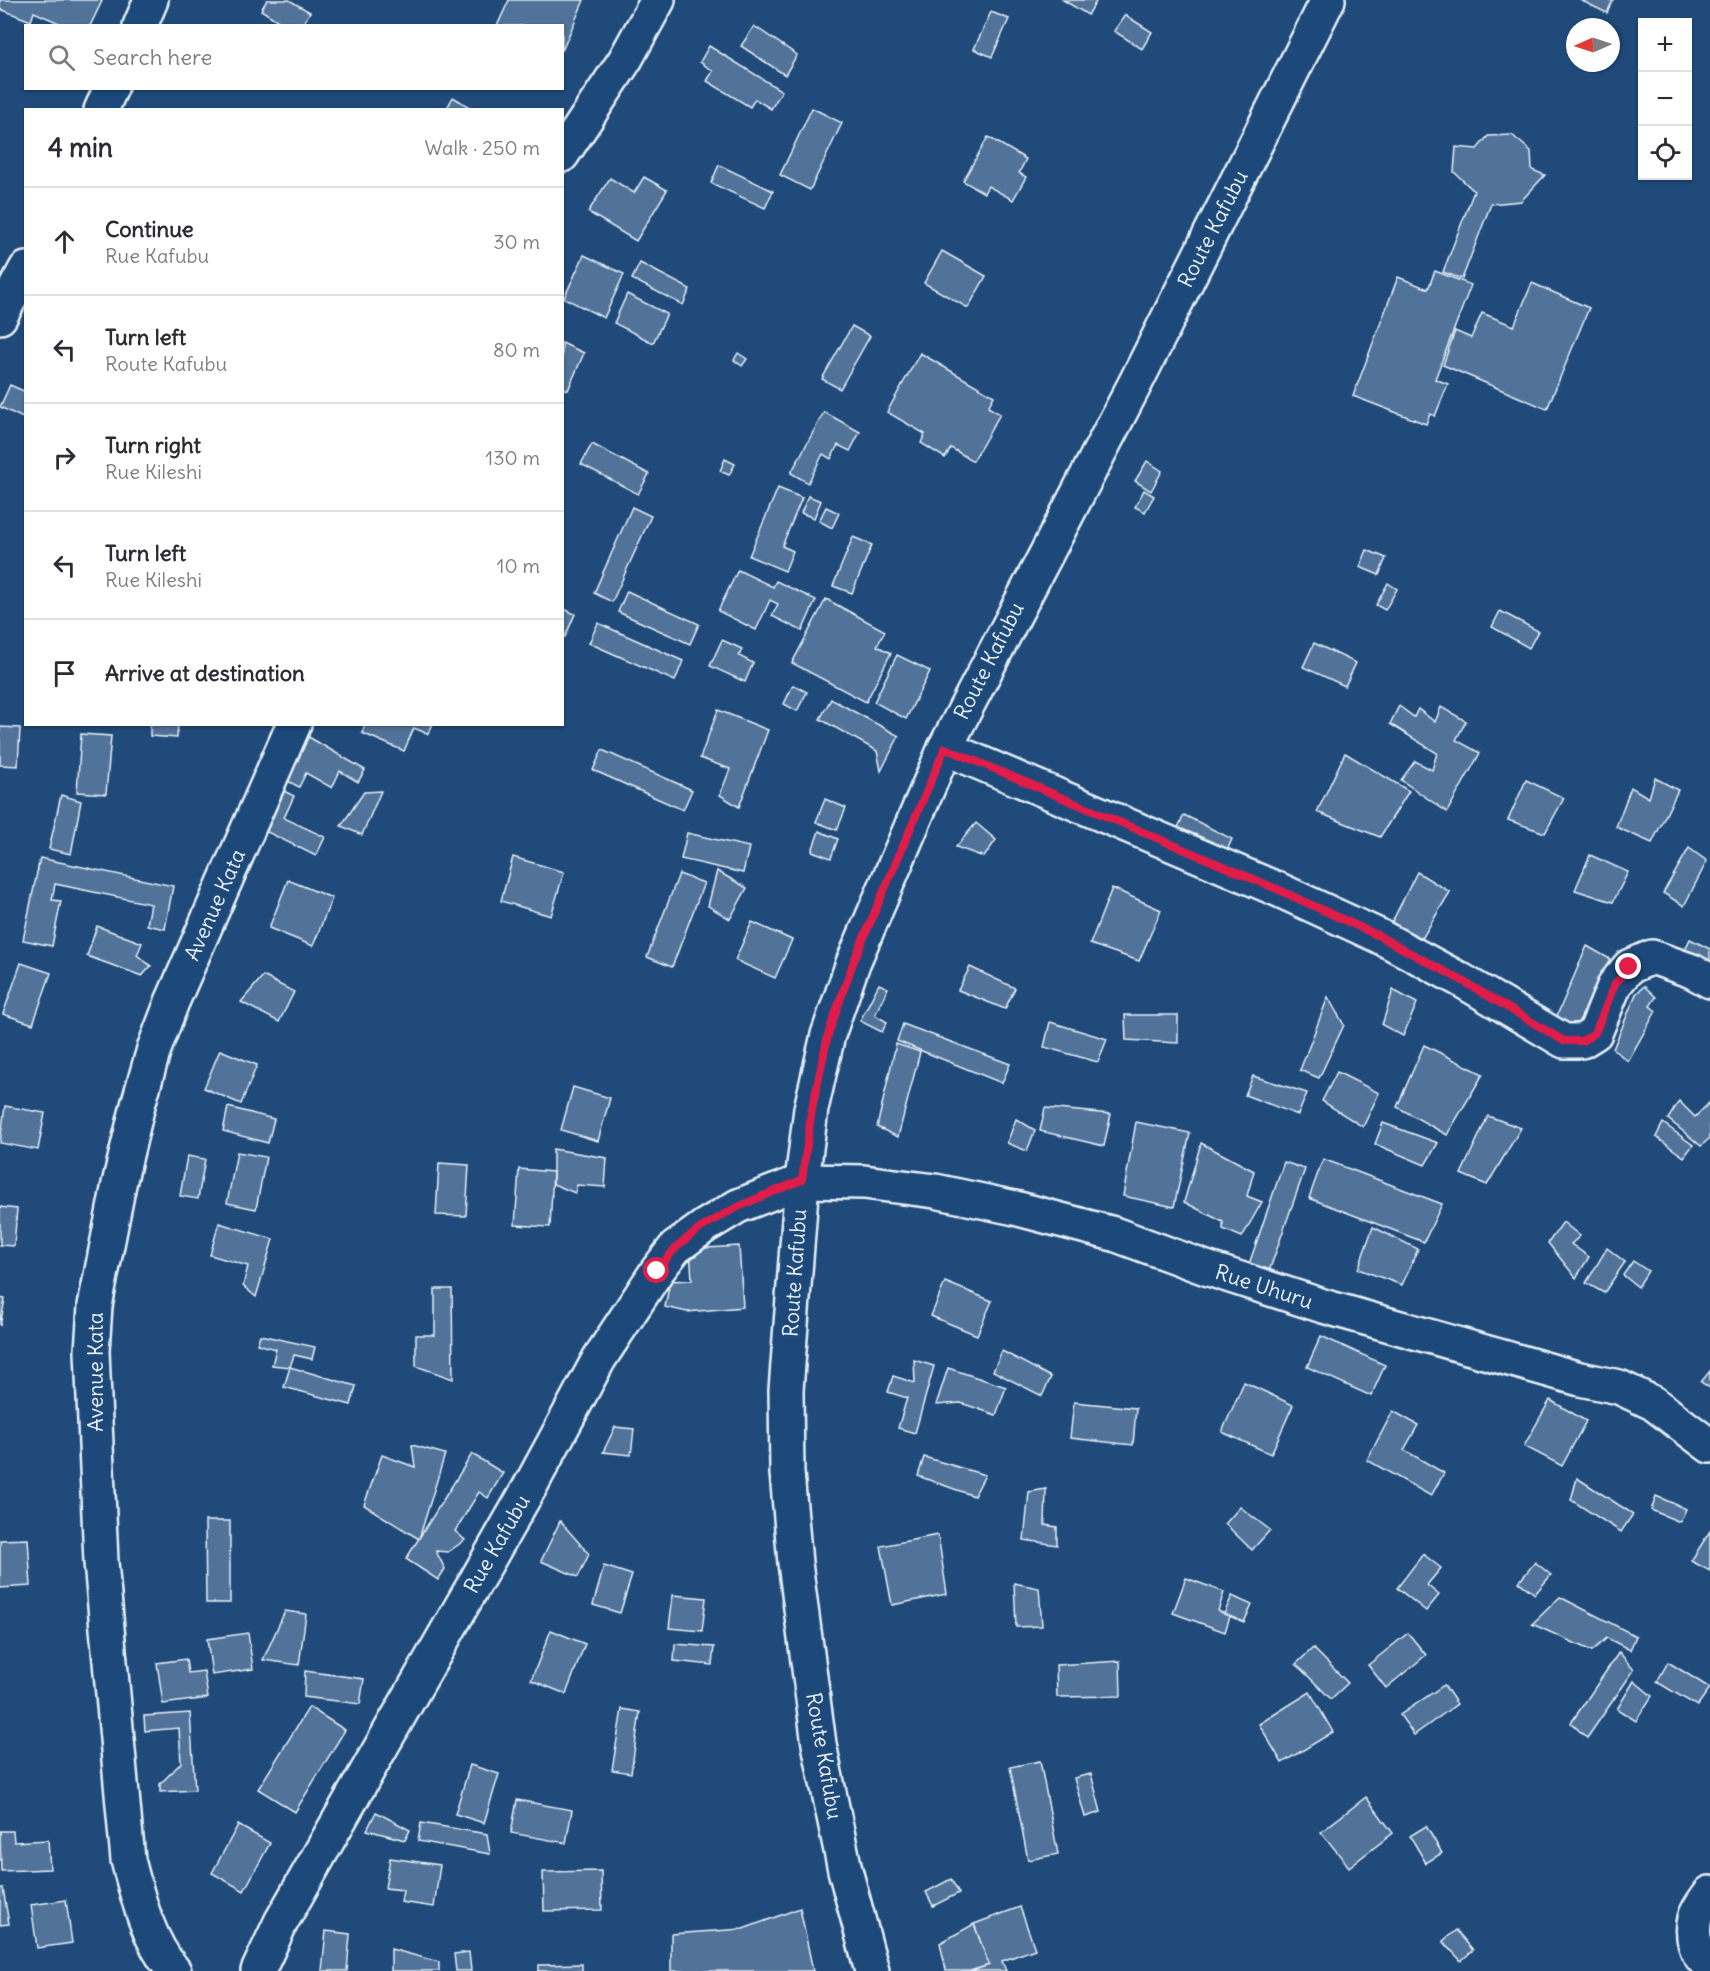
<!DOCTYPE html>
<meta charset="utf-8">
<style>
:root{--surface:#fff;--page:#f7f7f7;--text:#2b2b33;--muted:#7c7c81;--line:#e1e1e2}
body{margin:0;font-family:Delius,sans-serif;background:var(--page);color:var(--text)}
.controls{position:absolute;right:18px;top:18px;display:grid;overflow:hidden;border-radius:0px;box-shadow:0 2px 4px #0004}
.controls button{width:54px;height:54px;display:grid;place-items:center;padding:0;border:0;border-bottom:2px solid var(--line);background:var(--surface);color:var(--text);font:30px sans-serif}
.compass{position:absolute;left:1566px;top:18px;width:54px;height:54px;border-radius:50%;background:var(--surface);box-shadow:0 2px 4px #0004;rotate:267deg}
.stop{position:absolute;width:18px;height:18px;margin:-14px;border:4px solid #e11d48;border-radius:50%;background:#fff}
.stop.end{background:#e11d48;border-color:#fff;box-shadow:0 2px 6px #0008}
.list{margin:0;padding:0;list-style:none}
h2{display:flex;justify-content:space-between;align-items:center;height:78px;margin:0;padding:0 24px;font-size:26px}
h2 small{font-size:20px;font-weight:400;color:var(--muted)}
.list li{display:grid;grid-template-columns:39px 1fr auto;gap:18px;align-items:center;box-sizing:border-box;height:108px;padding:0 24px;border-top:2px solid var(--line)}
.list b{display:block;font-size:22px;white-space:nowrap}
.list p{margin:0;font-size:20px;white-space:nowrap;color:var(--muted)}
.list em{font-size:20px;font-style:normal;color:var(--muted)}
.icon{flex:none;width:33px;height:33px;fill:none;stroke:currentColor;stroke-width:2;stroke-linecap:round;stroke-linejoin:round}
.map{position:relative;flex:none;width:1710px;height:1971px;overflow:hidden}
.search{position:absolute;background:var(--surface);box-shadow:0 2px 4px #0004;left:24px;top:24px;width:540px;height:66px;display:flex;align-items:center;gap:15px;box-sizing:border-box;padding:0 21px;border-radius:0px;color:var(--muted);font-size:22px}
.panel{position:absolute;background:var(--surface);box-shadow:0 2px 4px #0004;left:24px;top:108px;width:540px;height:618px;border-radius:0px}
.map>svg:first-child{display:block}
.building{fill:#517399;stroke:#e8f1f8;stroke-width:1.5}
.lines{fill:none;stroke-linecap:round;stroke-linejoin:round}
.minor-casing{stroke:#e8f1f8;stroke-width:38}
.major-casing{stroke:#e8f1f8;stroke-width:38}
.minor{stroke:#1f4a7a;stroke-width:33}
.major{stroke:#1f4a7a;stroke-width:33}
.route{stroke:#e11d48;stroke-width:8}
.labels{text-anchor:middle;stroke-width:5;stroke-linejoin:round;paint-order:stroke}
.street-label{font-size:21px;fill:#e8f1f8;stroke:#1f4a7a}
</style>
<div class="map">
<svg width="1710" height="1971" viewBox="0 0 1710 1971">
<rect width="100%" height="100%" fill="#1f4a7a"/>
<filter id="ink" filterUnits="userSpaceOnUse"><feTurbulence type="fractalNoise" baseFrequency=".0167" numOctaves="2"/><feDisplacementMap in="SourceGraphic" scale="12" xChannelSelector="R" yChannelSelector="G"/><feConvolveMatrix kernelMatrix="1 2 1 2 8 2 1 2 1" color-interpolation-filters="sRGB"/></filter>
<g filter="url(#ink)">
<g class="building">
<path d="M0,0H100L102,1L90,26H66L34,12L31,21L0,9Z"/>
<path d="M267,0H289L310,12L302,26H286L261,10Z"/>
<path d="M509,0H584L562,51V26H497Z"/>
<path d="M1063,0H1097L1088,15Z"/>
<path d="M1580,0H1613L1607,13Z"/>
<path d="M991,12L1009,19L992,57L974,49Z"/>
<path d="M1125,15L1152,32L1142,49L1114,31Z"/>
<path d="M754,26L797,55L785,75L741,46Z"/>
<path d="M709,46L782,91L771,109L755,99L750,107L707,81L713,71L700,62Z"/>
<path d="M453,97L471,108L470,110H446Z"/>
<path d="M812,108L842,123L810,190L780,175Z"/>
<path d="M1512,135L1531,151L1532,170L1545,175L1521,201L1491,204L1462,279L1443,272L1474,191L1454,172L1456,147L1477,149L1488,136Z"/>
<path d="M988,137L1026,159L1019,173L1026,177L1013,200L988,186L984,193L963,181Z"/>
<path d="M719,165L773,191L765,208L711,183Z"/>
<path d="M644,177L667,190L636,241L588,212L610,178L634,193Z"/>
<path d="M942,251L986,276L968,308L924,283Z"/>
<path d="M584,255L624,274L604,318L564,298Z"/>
<path d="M640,263L690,289L683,305L632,279Z"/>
<path d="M1435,271L1471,285L1435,379L1448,384L1435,416L1430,414L1426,424L1353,396L1398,277L1428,289Z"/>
<path d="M1532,283L1589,308L1547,409L1443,365L1455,331L1471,338L1482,313L1514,326Z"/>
<path d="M627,294L667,314L653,343L614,323Z"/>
<path d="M852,326L870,336L840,389L822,379Z"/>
<path d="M562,343L584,353L568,390L562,388Z"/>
<path d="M738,353L747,359L742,366L734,360Z"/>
<path d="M920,353L994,396L988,407L1000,414L973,461L951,448L945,458L921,443L925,434L887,412Z"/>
<path d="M10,385L26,392V413L23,418L0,407Z"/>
<path d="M824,412L860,432L850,451L838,445L831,459L823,454L808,483L791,473Z"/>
<path d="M592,444L649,474L638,494L581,464Z"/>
<path d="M725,459L735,464L729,475L720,471Z"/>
<path d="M1147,461L1162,471L1151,491L1135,481Z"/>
<path d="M778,488L802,498L782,546L793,551L785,571L749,556Z"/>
<path d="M1144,490L1154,496L1145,512L1135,507Z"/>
<path d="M808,496L821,501L814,518L801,513Z"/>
<path d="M632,507L651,516L612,602L594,593Z"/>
<path d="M826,507L839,513L832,528L819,521Z"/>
<path d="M853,537L872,545L852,593L833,586Z"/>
<path d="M1367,550L1386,558L1379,575L1360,567Z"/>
<path d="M738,570L773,587L776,581L816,600L802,631L772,616L778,604L770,600L756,630L718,611Z"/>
<path d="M1388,583L1397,589L1385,610L1376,605Z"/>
<path d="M627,591L699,624L690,644L618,612Z"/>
<path d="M826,599L885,631L877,646L891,653L866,702L792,663Z"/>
<path d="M562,608L575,614L565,637L562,636Z"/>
<path d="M1500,611L1538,631L1529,648L1492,627Z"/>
<path d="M598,623L683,661L675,681L589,643Z"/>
<path d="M722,640L742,649L739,656L753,663L745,682L710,666Z"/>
<path d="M1314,643L1356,663L1345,686L1303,667Z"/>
<path d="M897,655L930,671L906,719L874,702Z"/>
<path d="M793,685L807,692L797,711L784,704Z"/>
<path d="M831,699L899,736L881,771L877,751L820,719Z"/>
<path d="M1399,706L1414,717L1418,709L1435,722L1441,707L1466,721L1456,740L1480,753L1447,812L1401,780L1415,761L1432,770L1437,753L1390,724Z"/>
<path d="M718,710L768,730L739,807L720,795L730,769L700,758Z"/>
<path d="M150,724H178L177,738L150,736Z"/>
<path d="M365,724H433L428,734L414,728L404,751L362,733Z"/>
<path d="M0,727L20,728L18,766L0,765Z"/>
<path d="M81,734L111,736L106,794L77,792Z"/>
<path d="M307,736L365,770L358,782L340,771L332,788L306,773L299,787L284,779Z"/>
<path d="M602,750L692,790L683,810L593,770Z"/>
<path d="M1345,753L1409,791L1380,837L1317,812Z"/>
<path d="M1655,778L1678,790L1652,843L1616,827L1631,787L1649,798Z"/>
<path d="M1526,780L1564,798L1545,833L1508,820Z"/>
<path d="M278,788L294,796L284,818L325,837L316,856L259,828Z"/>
<path d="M381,791L362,835L341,826L364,792Z"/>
<path d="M61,795L81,801L71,854L49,849Z"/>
<path d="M825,799L846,808L837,830L816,822Z"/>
<path d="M1184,815L1232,839L1221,863L1172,840Z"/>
<path d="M976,823L996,840L984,857L956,847Z"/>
<path d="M819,831L838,839L831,858L812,851Z"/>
<path d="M687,833L749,847L743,873L681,859Z"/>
<path d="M1689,848L1707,861L1684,906L1663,893Z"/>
<path d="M1590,855L1628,872L1613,902L1575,890Z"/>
<path d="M513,857L564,872L551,916L501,901Z"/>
<path d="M40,858L173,886L165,929L147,925L151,904L55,884L52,900L61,901L52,946L23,940Z"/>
<path d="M717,871L747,888L730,919L708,906Z"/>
<path d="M1417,872L1450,892L1414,952L1386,934Z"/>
<path d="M679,874L704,883L672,967L647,957Z"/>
<path d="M288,880L332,898L313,946L269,928Z"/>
<path d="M1112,888L1161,910L1139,961L1090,944Z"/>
<path d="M752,922L792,940L775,978L735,960Z"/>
<path d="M97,926L142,943L137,955L151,966L142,976L87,956Z"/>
<path d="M1690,939L1710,949V978L1679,963Z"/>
<path d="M1587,946L1610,959L1575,1029L1555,1020Z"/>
<path d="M21,963L51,973L33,1024L3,1014Z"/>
<path d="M970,967L1015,988L1005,1009L958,990Z"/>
<path d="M263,976L294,992L279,1022L241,1002Z"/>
<path d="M879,984L888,988L875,1015L887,1022L882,1032L860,1021Z"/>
<path d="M1644,986L1656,997L1650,1006L1656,1011L1628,1061L1613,1049L1636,994Z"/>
<path d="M1393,990L1417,1003L1403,1036L1382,1025Z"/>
<path d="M1328,997L1344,1025L1319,1078L1300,1070Z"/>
<path d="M1125,1015H1178V1043L1126,1040Z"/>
<path d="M1050,1022L1107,1039L1098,1062L1044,1047Z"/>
<path d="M903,1024L1010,1064L1002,1083L897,1041Z"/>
<path d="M896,1044L920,1052L898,1137L877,1127Z"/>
<path d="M1424,1045L1483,1074L1447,1135L1397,1107Z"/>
<path d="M220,1050L257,1065L241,1104L204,1088Z"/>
<path d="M1337,1072L1379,1093L1363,1127L1322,1101Z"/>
<path d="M1253,1076L1307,1093L1298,1115L1245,1095Z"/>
<path d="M573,1087L610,1098L598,1141L561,1130Z"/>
<path d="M1679,1101L1695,1117L1710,1102V1138L1701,1146L1668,1119Z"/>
<path d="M5,1106L45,1113L38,1150L0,1143Z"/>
<path d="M228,1107L274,1119L268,1143L223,1131Z"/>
<path d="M1045,1108L1111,1114L1104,1146L1040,1131Z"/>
<path d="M1488,1116L1521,1128L1487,1185L1461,1174Z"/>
<path d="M1016,1119L1035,1130L1027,1151L1007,1143Z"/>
<path d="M1136,1122L1190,1133L1174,1207L1123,1196Z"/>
<path d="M1383,1123L1438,1143L1425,1165L1375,1144Z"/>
<path d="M1663,1123L1693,1145L1684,1157L1656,1137Z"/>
<path d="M1201,1143L1254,1171L1247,1196L1262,1202L1242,1237L1223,1229V1222L1184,1202Z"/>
<path d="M553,1149L607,1158L605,1187L577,1185L575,1193L553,1184Z"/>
<path d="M237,1152L266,1157L256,1209L227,1203Z"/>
<path d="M187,1156L205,1159L198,1199L180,1196Z"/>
<path d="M1323,1159L1442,1204L1424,1242L1309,1198Z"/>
<path d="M1284,1162L1305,1169L1267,1277L1247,1270Z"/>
<path d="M439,1163L469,1165L466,1216L436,1215Z"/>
<path d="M519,1169L553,1172L550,1227L515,1225Z"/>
<path d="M0,1207L17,1209L14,1246L0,1245Z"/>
<path d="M1563,1222L1580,1236L1571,1244L1589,1257L1576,1278L1548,1243Z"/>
<path d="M219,1223L273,1239L256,1297L243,1286L248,1266L210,1255Z"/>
<path d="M1373,1227L1418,1249L1402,1285L1358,1269Z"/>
<path d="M739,1246L743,1307L687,1312L665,1307L670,1281L692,1280L690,1249Z"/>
<path d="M1607,1248L1625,1262L1604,1293L1586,1283Z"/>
<path d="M1633,1261L1648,1271L1638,1287L1623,1275Z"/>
<path d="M945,1282L992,1301L977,1335L931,1316Z"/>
<path d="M435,1289H452L453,1379L416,1366V1335H435Z"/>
<path d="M0,1298L5,1299L0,1326Z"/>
<path d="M260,1335L315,1347L312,1359L294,1355L290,1367L272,1365L276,1349L257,1344Z"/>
<path d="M1321,1336L1385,1365L1371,1396L1307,1367Z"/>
<path d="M1002,1351L1051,1377L1042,1396L993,1371Z"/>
<path d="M914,1360L934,1366L915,1433L898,1428L907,1398L888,1392L893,1376L915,1383Z"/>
<path d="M290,1367L356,1386L351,1405L284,1387Z"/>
<path d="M948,1368L1006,1387L996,1415L961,1403L936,1405Z"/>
<path d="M1710,1371V1388L1701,1382Z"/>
<path d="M1244,1382L1293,1405L1271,1454L1222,1432Z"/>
<path d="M1550,1400L1586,1421L1562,1466L1524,1446Z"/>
<path d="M1074,1402L1136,1408L1133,1445L1070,1438Z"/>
<path d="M1393,1411L1418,1425L1404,1450L1444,1473L1431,1496L1367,1460Z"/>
<path d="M615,1427L634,1429L631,1455L603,1452Z"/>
<path d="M412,1445L445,1454L419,1539L364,1505L382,1455L415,1467Z"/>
<path d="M472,1454L503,1473L488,1498L479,1492L455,1531L465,1540L448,1552L436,1551L445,1569L438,1580L406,1559Z"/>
<path d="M924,1457L985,1475L974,1496L918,1476Z"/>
<path d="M1577,1478L1633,1514L1621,1532L1571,1500Z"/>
<path d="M1046,1489L1045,1525L1057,1527V1545L1024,1540L1029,1492Z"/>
<path d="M1656,1496L1686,1509L1680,1522L1651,1510Z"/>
<path d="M1240,1507L1270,1530L1252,1550L1225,1524Z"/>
<path d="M205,1521H230V1603H206Z"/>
<path d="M560,1521L589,1554L578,1577L541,1561Z"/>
<path d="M1710,1531V1571L1691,1561Z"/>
<path d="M938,1535L947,1594L892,1605L881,1546Z"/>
<path d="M28,1539L31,1586L0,1588V1540Z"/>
<path d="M1423,1554L1441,1568L1427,1585L1439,1595L1426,1611L1397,1588Z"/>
<path d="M1535,1562L1551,1575L1535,1594L1519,1582Z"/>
<path d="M604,1566L632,1575L620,1613L593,1605Z"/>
<path d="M1186,1578L1224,1592L1218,1611L1230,1616L1225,1632L1173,1613Z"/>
<path d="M1014,1583L1039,1588L1042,1626L1016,1627Z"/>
<path d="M673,1595L706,1598L702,1631L669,1628Z"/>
<path d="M1232,1596L1252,1605L1244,1622L1224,1614Z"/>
<path d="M1560,1597L1636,1636L1630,1650L1607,1638L1592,1651L1532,1624Z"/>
<path d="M285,1611L306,1614L299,1665L263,1660Z"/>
<path d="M551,1630L585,1644L566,1694L531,1680Z"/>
<path d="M248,1633L253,1669L212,1675L207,1639Z"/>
<path d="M1408,1633L1426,1655L1386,1688L1368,1665Z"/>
<path d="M675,1644L714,1647L712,1665L674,1661Z"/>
<path d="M1313,1648L1348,1683L1331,1699L1296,1664Z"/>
<path d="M1619,1652L1634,1670L1587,1738L1571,1723Z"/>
<path d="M186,1659L188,1673L204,1671L208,1698L163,1704L157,1663Z"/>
<path d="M1120,1661L1121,1696L1057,1697L1056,1665Z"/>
<path d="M1668,1662L1710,1688L1697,1706L1657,1682Z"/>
<path d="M305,1671L364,1679L360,1704L304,1697Z"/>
<path d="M1634,1681L1652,1696L1636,1721L1617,1709Z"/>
<path d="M1444,1685L1457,1704L1414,1735L1400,1715Z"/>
<path d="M1310,1692L1333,1732L1282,1763L1259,1724Z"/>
<path d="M309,1707L345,1730L295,1812L258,1789Z"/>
<path d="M622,1709L640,1712L631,1773L612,1770Z"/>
<path d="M190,1713L195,1790L160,1792V1784L181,1763L179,1728L145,1731L144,1716Z"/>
<path d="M1040,1761L1058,1854L1028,1860L1010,1767Z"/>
<path d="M470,1765L499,1774L484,1823L455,1814Z"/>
<path d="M1091,1774L1101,1812L1085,1817L1074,1778Z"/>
<path d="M1366,1797L1393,1833L1349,1867L1321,1832Z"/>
<path d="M517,1800L572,1810L566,1843L511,1833Z"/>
<path d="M376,1812L410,1830L405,1840L367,1830Z"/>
<path d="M421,1823L487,1834L490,1854L418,1841Z"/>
<path d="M238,1825L270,1843L244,1891L212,1873Z"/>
<path d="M1426,1826L1442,1853L1426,1863L1410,1836Z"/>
<path d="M0,1831H13L14,1842L48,1840L50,1869L1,1871Z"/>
<path d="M390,1858L440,1865L434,1907L401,1902L403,1890L385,1888Z"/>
<path d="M601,1871L602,1910L544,1911L543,1872Z"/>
<path d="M951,1879L959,1893L933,1906L926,1892Z"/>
<path d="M0,1888H3L9,1924L0,1925Z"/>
<path d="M66,1900L72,1943L37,1948L31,1905Z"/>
<path d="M1020,1907L1035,1949L1002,1961L1006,1971H971L989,1965L974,1924Z"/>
<path d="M800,1908L813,1971H671V1934L743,1929Z"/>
<path d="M974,1924L989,1965L970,1971H946L940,1943Z"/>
<path d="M1456,1930L1473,1950L1461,1961L1443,1941Z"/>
<path d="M326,1931L350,1934L347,1971H322Z"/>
<path d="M391,1949L439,1962V1971H391Z"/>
<path d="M469,1952L471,1971H456L454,1954Z"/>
<path d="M582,1964V1971H539V1965Z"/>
</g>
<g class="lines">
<g class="minor-casing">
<g id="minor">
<path d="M140,26L151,0"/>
<path d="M101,110L111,88"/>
<path d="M562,155L625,60L658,0"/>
<path d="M0,317L26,269"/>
<path d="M945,748L1277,889L1379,936L1461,980L1564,1041H1582L1595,1033L1615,984L1629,967L1652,957L1692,971L1710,981"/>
<path d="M1710,1893C1705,1900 1697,1910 1695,1918C1691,1935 1695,1955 1710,1965"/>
<path d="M174,1971C148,1941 138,1898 128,1860L101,1562L92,1351L95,1306L119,1184L138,1105L154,1049L172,1002L294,724"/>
<path d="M258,1971L281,1922L532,1483L599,1359L657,1271L675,1248L705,1226L738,1206L802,1181L864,1182L935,1191L1015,1208L1114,1234L1206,1268L1323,1306L1580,1379L1619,1387L1653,1403L1710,1446"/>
</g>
</g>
<g class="major-casing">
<path id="major" d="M872,1971L845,1870L819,1744L795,1563L787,1473L786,1390L802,1181L811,1109L828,1035L853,963L945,748L1136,382L1328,0"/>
</g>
<use href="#minor" class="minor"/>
<use href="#major" class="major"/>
</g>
</g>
<g class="lines" filter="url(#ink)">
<path class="route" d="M657,1271C663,1264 668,1256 675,1249C710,1215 758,1198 802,1180L812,1109L828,1035L853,963L945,748L1277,889L1379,936L1461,980L1564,1041H1582L1595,1033L1615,984L1629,967"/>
</g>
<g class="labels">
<g class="street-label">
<text transform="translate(1213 229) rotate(-63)" y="7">Route Kafubu</text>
<text transform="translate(989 661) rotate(-63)" y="7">Route Kafubu</text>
<text transform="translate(215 905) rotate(-66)" y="7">Avenue Kata</text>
<text transform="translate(795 1273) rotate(-86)" y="7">Route Kafubu</text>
<text transform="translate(1264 1287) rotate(18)" y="7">Rue Uhuru</text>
<text transform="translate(96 1372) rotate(-90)" y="7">Avenue Kata</text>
<text transform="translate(497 1544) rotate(-60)" y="7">Rue Kafubu</text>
<text transform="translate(824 1756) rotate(80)" y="7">Route Kafubu</text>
</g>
</g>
</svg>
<div class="controls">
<button>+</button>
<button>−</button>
<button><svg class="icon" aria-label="locate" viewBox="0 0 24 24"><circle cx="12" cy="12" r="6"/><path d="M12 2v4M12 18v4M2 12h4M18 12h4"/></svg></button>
</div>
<svg class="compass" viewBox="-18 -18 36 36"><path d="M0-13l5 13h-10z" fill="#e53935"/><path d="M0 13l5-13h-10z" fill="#7c7c81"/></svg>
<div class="stop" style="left:657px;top:1271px"></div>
<div class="stop end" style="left:1629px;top:967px"></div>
<div class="search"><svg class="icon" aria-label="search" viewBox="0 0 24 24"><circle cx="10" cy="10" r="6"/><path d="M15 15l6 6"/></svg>Search here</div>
<section class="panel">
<h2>4 min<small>Walk · 250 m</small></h2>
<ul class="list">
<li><svg class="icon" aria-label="ahead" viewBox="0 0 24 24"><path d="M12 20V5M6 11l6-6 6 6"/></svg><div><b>Continue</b><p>Rue Kafubu</p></div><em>30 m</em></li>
<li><svg class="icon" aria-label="left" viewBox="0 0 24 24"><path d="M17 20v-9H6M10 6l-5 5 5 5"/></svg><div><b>Turn left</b><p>Route Kafubu</p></div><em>80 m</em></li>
<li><svg class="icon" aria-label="right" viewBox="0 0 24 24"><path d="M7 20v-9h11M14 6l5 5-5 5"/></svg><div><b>Turn right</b><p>Rue Kileshi</p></div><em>130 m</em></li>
<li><svg class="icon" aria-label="left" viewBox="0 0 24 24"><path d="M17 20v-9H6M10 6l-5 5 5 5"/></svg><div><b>Turn left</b><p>Rue Kileshi</p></div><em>10 m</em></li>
<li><svg class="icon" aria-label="arrive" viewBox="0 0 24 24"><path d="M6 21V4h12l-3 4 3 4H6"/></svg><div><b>Arrive at destination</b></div></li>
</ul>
</section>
</div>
